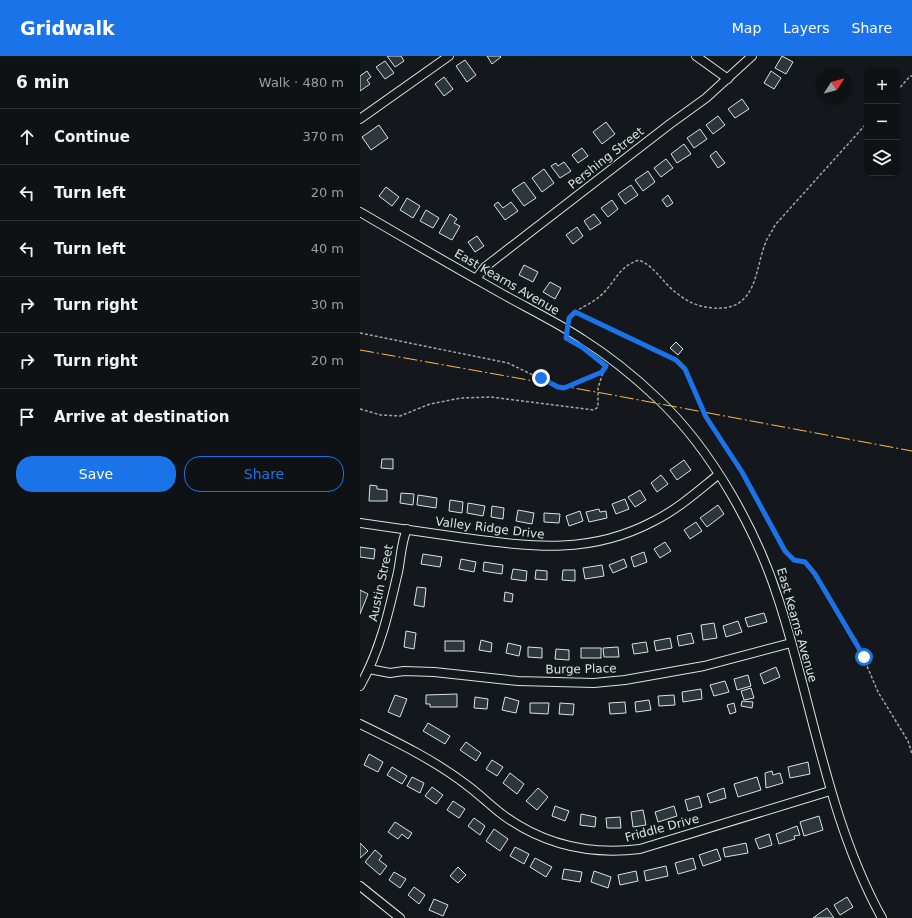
<!DOCTYPE html>
<meta charset="utf-8">
<style>
:root{--surface:#0f1215;--page:#181b1e;--text:#f1f3f6;--muted:#9b9ea0;--line:#2f3234;--accent:#1a73e8}
body{margin:0;font-family:"DejaVu Sans",sans-serif;background:var(--page);color:var(--text)}
.controls{position:absolute;right:12px;top:12px;display:grid;overflow:hidden;border-radius:8px;box-shadow:0 1px 3px #0004}
.controls button{width:36px;height:36px;display:grid;place-items:center;padding:0;border:0;border-bottom:1px solid var(--line);background:var(--surface);color:var(--text);font:20px sans-serif}
.compass{position:absolute;left:456px;top:12px;width:36px;height:36px;border-radius:50%;background:var(--surface);box-shadow:0 1px 3px #0004;rotate:54deg}
.stop{position:absolute;width:12px;height:12px;margin:-9px;border:3px solid #1a73e8;border-radius:50%;background:#fff}
.stop.end{background:#1a73e8;border-color:#fff;box-shadow:0 1px 4px #0008}
.list{margin:0;padding:0;list-style:none}
h2{display:flex;justify-content:space-between;align-items:center;height:52px;margin:0;padding:0 16px;font-size:17px}
h2 small{font-size:13px;font-weight:400;color:var(--muted)}
.list li{display:grid;grid-template-columns:26px 1fr auto;gap:12px;align-items:center;box-sizing:border-box;height:56px;padding:0 16px;border-top:1px solid var(--line)}
.list b{display:block;font-size:15px;white-space:nowrap}
.list em{font-size:13px;font-style:normal;color:var(--muted)}
.actions{display:flex;gap:8px;padding:12px 16px}
.actions a{flex:1;padding:9px 0;border:1px solid var(--accent);border-radius:16px;text-align:center;font-size:14px;color:var(--accent)}
.actions .main{background:var(--accent);color:#fff}
.icon{flex:none;width:22px;height:22px;fill:none;stroke:currentColor;stroke-width:2;stroke-linecap:round;stroke-linejoin:round}
.map{position:relative;flex:none;width:552px;height:862px;overflow:hidden}
header{display:flex;align-items:center;gap:24px;box-sizing:border-box;height:56px;padding:0 20px;background:var(--accent);color:#fff}
header strong{font-size:19px}
nav{display:flex;gap:22px;margin-inline-start:auto;font-size:14px}
main{display:flex}
aside{flex:1;background:var(--surface)}
.map>svg:first-child{display:block}
.building{fill:#2c363c;stroke:#d8e6dc}
.lines{fill:none;stroke-linecap:round;stroke-linejoin:round}
.street-casing{stroke:#d8e6dc;stroke-width:10}
.path{stroke:#9da8a2;stroke-width:1.5;stroke-dasharray:3 2;stroke-linecap:butt}
.street{stroke:#14181c;stroke-width:8}
.power{stroke:#ffb74d;stroke-width:1;stroke-dasharray:14 3 2 3;stroke-linecap:butt}
.route{stroke:#1a73e8;stroke-width:5}
.labels{text-anchor:middle;stroke-width:3;stroke-linejoin:round;paint-order:stroke}
.street-label{font-size:12px;fill:#d8e6dc;stroke:#14181c}
</style>
<header>
<strong>Gridwalk</strong>
<nav><a>Map</a><a>Layers</a><a>Share</a></nav>
</header>
<main>
<aside>
<h2>6 min<small>Walk · 480 m</small></h2>
<ul class="list">
<li><svg class="icon" aria-label="ahead" viewBox="0 0 24 24"><path d="M12 20V5M6 11l6-6 6 6"/></svg><div><b>Continue</b></div><em>370 m</em></li>
<li><svg class="icon" aria-label="left" viewBox="0 0 24 24"><path d="M17 20v-9H6M10 6l-5 5 5 5"/></svg><div><b>Turn left</b></div><em>20 m</em></li>
<li><svg class="icon" aria-label="left" viewBox="0 0 24 24"><path d="M17 20v-9H6M10 6l-5 5 5 5"/></svg><div><b>Turn left</b></div><em>40 m</em></li>
<li><svg class="icon" aria-label="right" viewBox="0 0 24 24"><path d="M7 20v-9h11M14 6l5 5-5 5"/></svg><div><b>Turn right</b></div><em>30 m</em></li>
<li><svg class="icon" aria-label="right" viewBox="0 0 24 24"><path d="M7 20v-9h11M14 6l5 5-5 5"/></svg><div><b>Turn right</b></div><em>20 m</em></li>
<li><svg class="icon" aria-label="arrive" viewBox="0 0 24 24"><path d="M6 21V4h12l-3 4 3 4H6"/></svg><div><b>Arrive at destination</b></div></li>
</ul>
<div class="actions"><a class="main">Save</a><a>Share</a></div>
</aside>
<div class="map">
<svg width="552" height="862" viewBox="0 0 552 862">
<rect width="100%" height="100%" fill="#14181c"/>
<g class="building">
<path d="M27,0H41L44,5L35,11Z"/>
<path d="M127,0H140L141,1L132,8Z"/>
<path d="M422,0L433,6L426,18L415,12Z"/>
<path d="M105,4L116,19L107,26L96,10Z"/>
<path d="M25,5L34,17L25,23L16,11Z"/>
<path d="M7,15L11,21L7,24L10,28L0,35V20Z"/>
<path d="M411,15L421,22L414,33L404,27Z"/>
<path d="M84,21L93,33L84,40L75,28Z"/>
<path d="M382,43L389,53L375,62L368,53Z"/>
<path d="M358,60L365,69L353,78L346,69Z"/>
<path d="M246,66L255,78L242,88L233,76Z"/>
<path d="M19,69L28,82L11,94L2,81Z"/>
<path d="M340,73L347,83L334,92L327,82Z"/>
<path d="M324,88L331,98L317,107L311,98Z"/>
<path d="M222,92L228,100L218,107L212,99Z"/>
<path d="M356,95L365,107L358,112L350,100Z"/>
<path d="M306,103L313,112L301,121L294,112Z"/>
<path d="M204,106L211,115L200,122L191,110L196,107L198,110Z"/>
<path d="M184,113L194,127L182,136L172,122Z"/>
<path d="M288,115L295,126L283,135L275,124Z"/>
<path d="M164,126L176,142L164,150L152,134Z"/>
<path d="M271,129L278,139L265,148L258,138Z"/>
<path d="M26,131L39,141L32,150L19,140Z"/>
<path d="M308,139L313,147L307,151L302,144Z"/>
<path d="M47,142L60,150L53,162L40,154Z"/>
<path d="M252,144L258,153L248,161L241,152Z"/>
<path d="M138,146L143,152L151,146L158,155L145,164L134,149Z"/>
<path d="M66,154L79,162L73,172L60,165Z"/>
<path d="M90,158L97,163L94,167L100,170L92,184L79,177Z"/>
<path d="M234,158L241,167L230,174L224,165Z"/>
<path d="M217,171L223,180L213,188L206,179Z"/>
<path d="M117,180L124,190L115,196L108,186Z"/>
<path d="M164,209L178,216L173,226L159,219Z"/>
<path d="M190,226L201,232L195,243L183,236Z"/>
<path d="M316,286L323,293L318,299L310,292Z"/>
<path d="M22,403H33V413L21,412Z"/>
<path d="M324,404L331,414L317,424L310,414Z"/>
<path d="M301,419L308,428L297,436L291,427Z"/>
<path d="M10,429L17,430V433L27,434V445H9Z"/>
<path d="M280,434L286,444L275,451L268,441Z"/>
<path d="M41,437L54,438L53,449L40,447Z"/>
<path d="M58,439L77,442L76,452L57,449Z"/>
<path d="M265,443L269,453L256,458L252,448Z"/>
<path d="M90,444L103,446L102,457L89,455Z"/>
<path d="M108,447L125,450L123,460L107,457Z"/>
<path d="M358,449L364,458L347,471L340,462Z"/>
<path d="M132,450L144,452L143,463L131,461Z"/>
<path d="M239,453L240,456L246,455L247,462L229,466L226,456Z"/>
<path d="M158,454L174,457L172,468L156,465Z"/>
<path d="M220,455L223,465L209,470L206,460Z"/>
<path d="M184,457L200,458L199,467L184,466Z"/>
<path d="M336,466L342,475L330,483L324,474Z"/>
<path d="M305,486L311,495L300,502L294,493Z"/>
<path d="M0,491L15,493L14,503L0,501Z"/>
<path d="M284,496L287,506L274,511L271,501Z"/>
<path d="M63,498L82,501L80,511L61,508Z"/>
<path d="M101,503L116,506L114,516L99,513Z"/>
<path d="M264,503L267,511L253,517L249,509Z"/>
<path d="M124,506L143,509L142,518L123,515Z"/>
<path d="M242,509L244,520L225,523L223,512Z"/>
<path d="M153,513L167,515L166,525L151,523Z"/>
<path d="M176,514L187,515V524L175,523Z"/>
<path d="M203,514H215V525L202,524Z"/>
<path d="M57,531L66,532L64,551L54,549Z"/>
<path d="M0,534L8,538L0,558Z"/>
<path d="M145,536L153,538L152,546L144,545Z"/>
<path d="M404,557L407,566L388,571L385,562Z"/>
<path d="M378,565L382,576L366,581L363,570Z"/>
<path d="M354,567L357,582L343,584L341,569Z"/>
<path d="M46,575L56,577L54,593L44,591Z"/>
<path d="M331,577L334,587L319,590L317,580Z"/>
<path d="M310,582L312,592L296,595L294,585Z"/>
<path d="M121,584L132,587L131,596L119,594Z"/>
<rect x="85" y="585" width="19" height="10"/>
<path d="M286,586L288,596L274,598L272,588Z"/>
<path d="M148,587L161,590L159,600L146,597Z"/>
<path d="M168,591L182,592V602L168,601Z"/>
<path d="M258,591L259,601H244L243,592Z"/>
<rect x="221" y="592" width="20" height="10"/>
<path d="M196,593L209,594V604L195,603Z"/>
<path d="M416,611L420,621L404,628L400,618Z"/>
<path d="M388,619L391,630L377,634L374,623Z"/>
<path d="M365,625L369,636L354,640L350,629Z"/>
<path d="M391,632L394,642L384,644L381,635Z"/>
<path d="M341,633L342,643L323,646L322,636Z"/>
<path d="M97,638V651H70V648H66V639Z"/>
<path d="M35,639L47,643L40,661L28,656Z"/>
<path d="M314,639L315,649L299,650L298,640Z"/>
<path d="M115,641L128,643L127,653L114,652Z"/>
<path d="M145,641L159,645L156,657L142,654Z"/>
<path d="M289,644L291,654L276,656L275,646Z"/>
<path d="M382,645L393,646L392,652L381,650Z"/>
<path d="M265,646L266,657L250,658L249,647Z"/>
<path d="M170,647H189L188,658L170,657Z"/>
<path d="M200,647L214,648L213,659L199,658Z"/>
<path d="M374,647L376,656L370,658L367,649Z"/>
<path d="M68,667L90,680L85,688L63,675Z"/>
<path d="M106,686L121,697L116,705L100,694Z"/>
<path d="M9,698L23,706L18,716L4,709Z"/>
<path d="M132,704L143,711L137,720L126,713Z"/>
<path d="M448,706L450,718L430,722L428,711Z"/>
<path d="M32,711L47,720L42,728L27,719Z"/>
<path d="M412,715L413,719L420,717L423,727L406,732L405,717Z"/>
<path d="M150,717L164,728L157,738L143,727Z"/>
<path d="M52,721L64,727L60,737L47,730Z"/>
<path d="M397,721L401,734L378,741L374,728Z"/>
<path d="M72,731L83,739L76,748L65,740Z"/>
<path d="M178,732L188,741L177,754L166,745Z"/>
<path d="M364,732L366,742L350,747L347,738Z"/>
<path d="M339,740L342,751L328,755L325,744Z"/>
<path d="M93,745L105,753L99,762L87,754Z"/>
<path d="M195,750L209,755L205,765L192,760Z"/>
<path d="M314,750L317,760L298,766L295,756Z"/>
<path d="M283,754L286,769L273,771L271,756Z"/>
<path d="M221,758L236,761L235,771L220,769Z"/>
<path d="M459,760L463,774L444,780L440,766Z"/>
<path d="M260,761L261,772H247L246,762Z"/>
<path d="M114,762L125,770L120,779L108,770Z"/>
<path d="M35,766L52,777L48,783L42,778L38,783L28,776Z"/>
<path d="M437,770L440,779L434,780L435,783L419,788L416,778Z"/>
<path d="M134,773L148,783L140,795L126,785Z"/>
<path d="M409,778L412,789L399,793L395,783Z"/>
<path d="M0,787L8,795L0,802Z"/>
<path d="M386,787L388,797L365,801L363,792Z"/>
<path d="M155,791L169,798L164,808L150,800Z"/>
<path d="M357,793L361,804L343,810L339,799Z"/>
<path d="M15,794L22,800L19,804L27,810L20,819L5,806Z"/>
<path d="M175,802L192,811L186,821L170,811Z"/>
<path d="M333,802L336,813L318,818L315,807Z"/>
<path d="M306,810L308,820L286,825L284,815Z"/>
<path d="M98,811L106,819L98,827L90,820Z"/>
<path d="M204,813L222,816L220,826L202,823Z"/>
<path d="M234,815L251,821L248,832L231,826Z"/>
<path d="M276,815L278,825L260,829L258,819Z"/>
<path d="M34,816L46,823L40,832L29,824Z"/>
<path d="M54,831L65,839L59,848L48,839Z"/>
<path d="M487,841L493,851L480,859L474,849Z"/>
<path d="M74,843L88,849L83,860L69,854Z"/>
<path d="M467,852L474,862H453Z"/>
</g>
<g class="lines">
<g class="street-casing">
<g id="street">
<path d="M336,0L368,23"/>
<path d="M0,63L89,0"/>
<path d="M0,156C46,183 91,209 137,235C165,251 195,265 222,283C249,300 275,321 298,343C352,394 397,475 419,545C453,650 468,764 522,862"/>
<path d="M116,223L125,211L310,68L346,42L392,0"/>
<path d="M0,467C35,472 70,477 105,482C173,491 230,499 294,465C318,453 338,435 358,419"/>
<path d="M9,613L30,617L44,615L74,616L158,625L234,627L265,624L344,610L431,587"/>
<path d="M0,630C20,595 29,555 38,516C41,501 41,487 47,473"/>
<path d="M0,668C37,686 76,705 108,730C120,739 131,750 143,759C184,789 231,799 280,793L470,735"/>
<path d="M0,830L40,862"/>
</g>
</g>
<g class="path">
<path d="M537,35L550,20H552"/>
<path d="M215,256C222,251 232,247 239,241C255,228 257,211 279,204C296,211 303,228 318,238C329,247 340,251 354,252C399,255 394,212 407,183C410,178 413,174 415,169L507,67"/>
<path d="M208,265L209,262L215,256L316,304L325,313L346,361L382,416L425,495L434,504L445,506L496,584L518,636L548,685L552,698"/>
<path d="M0,277L148,307L198,331L204,332L242,316"/>
<path d="M0,353L21,359L40,360L70,348L101,342L131,341L234,354L238,351V332L245,310"/>
</g>
<use href="#street" class="street"/>
<path class="power" d="M0,294L247,338L552,395"/>
</g>
<g class="lines">
<path class="route" d="M181,322L198,331L204,332L242,316L246,310L222,291L206,282L209,262L215,256L316,304L325,313L346,361L382,416L425,495L434,504L445,506L455,518L504,601"/>
</g>
<g class="labels">
<g class="street-label">
<text transform="translate(246 102) rotate(-38)" y="4">Pershing Street</text>
<text transform="translate(147 226) rotate(30)" y="4">East Kearns Avenue</text>
<text transform="translate(130 472) rotate(7)" y="4">Valley Ridge Drive</text>
<text transform="translate(21 527) rotate(-78)" y="4">Austin Street</text>
<text transform="translate(437 569) rotate(74)" y="4">East Kearns Avenue</text>
<text transform="translate(221 613) rotate(-1)" y="4">Burge Place</text>
<text transform="translate(302 772) rotate(-15)" y="4">Friddle Drive</text>
</g>
</g>
</svg>
<div class="controls">
<button>+</button>
<button>−</button>
<button><svg class="icon" aria-label="layers" viewBox="0 0 24 24"><path d="M12 4l9 5-9 5-9-5zM3 14l9 5 9-5"/></svg></button>
</div>
<svg class="compass" viewBox="-18 -18 36 36"><path d="M0-13l5 13h-10z" fill="#e53935"/><path d="M0 13l5-13h-10z" fill="#9b9ea0"/></svg>
<div class="stop" style="left:504px;top:601px"></div>
<div class="stop end" style="left:181px;top:322px"></div>
</div>
</main>
